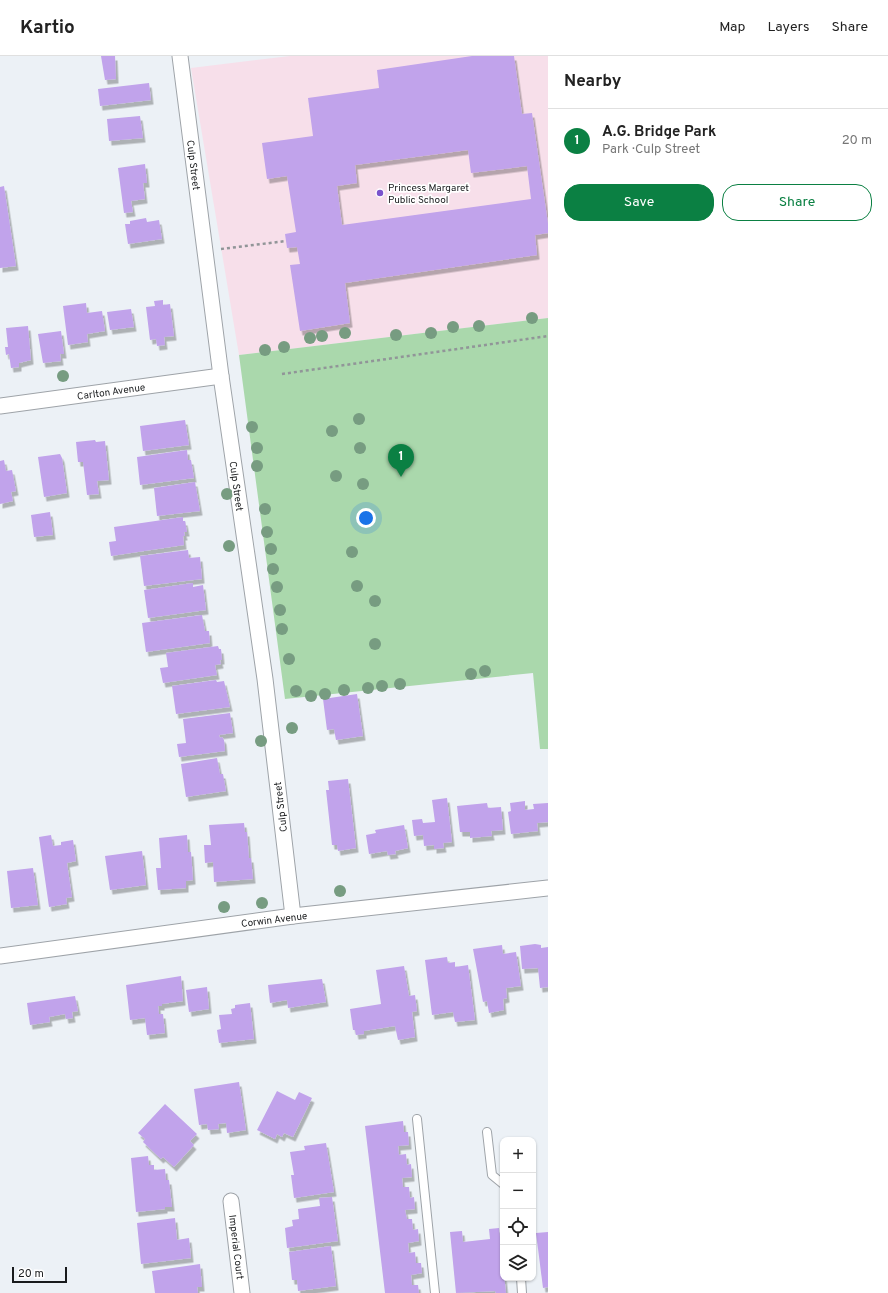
<!DOCTYPE html>
<meta charset="utf-8">
<style>
:root{--surface:#fff;--page:#f6f6f6;--text:#222;--muted:#767676;--line:#e0e0e0;--accent:#0b8043}
body{margin:0;font-family:Overpass,sans-serif;background:var(--page);color:var(--text)}
.controls{position:absolute;right:12px;bottom:12px;display:grid;overflow:hidden;border-radius:8px;box-shadow:0 1px 3px #0004}
.controls button{width:36px;height:36px;display:grid;place-items:center;padding:0;border:0;border-bottom:1px solid var(--line);background:var(--surface);color:var(--text);font:20px sans-serif}
.scale{position:absolute;left:12px;bottom:10px;width:55px;box-sizing:border-box;padding-left:4px;border:2px solid #191b1d;border-top:0;font-size:11px;line-height:14px;white-space:nowrap;color:#191b1d;-webkit-text-stroke:3px #fff;paint-order:stroke}
.you{position:absolute;left:366px;top:462px;width:14px;height:14px;margin:-10px;border:3px solid #fff;border-radius:50%;background:#1a73e8;box-shadow:0 0 0 6px #1a73e833}
.badge{display:grid;place-items:center;width:26px;height:26px;border-radius:50%;background:var(--accent);color:#fff;font-size:13px;font-weight:700}
.pin{position:absolute;translate:-50% -33px;filter:drop-shadow(0 1px 2px #0008)}
.pin::after{content:'';position:absolute;top:21px;width:14px;height:12px;background:inherit;clip-path:polygon(0 0,100% 0,50% 100%)}
.list{margin:0;padding:0;list-style:none}
h2{display:flex;justify-content:space-between;align-items:center;height:52px;margin:0;padding:0 16px;font-size:17px}
h2 small{font-size:13px;font-weight:400;color:var(--muted)}
.list li{display:grid;grid-template-columns:26px 1fr auto;gap:12px;align-items:center;box-sizing:border-box;height:64px;padding:0 16px;border-top:1px solid var(--line)}
.list b{display:block;font-size:15px;white-space:nowrap}
.list p{margin:0;font-size:13px;white-space:nowrap;color:var(--muted)}
.list em{font-size:13px;font-style:normal;color:var(--muted)}
.actions{display:flex;gap:8px;padding:12px 16px}
.actions a{flex:1;padding:9px 0;border:1px solid var(--accent);border-radius:16px;text-align:center;font-size:14px;color:var(--accent)}
.actions .main{background:var(--accent);color:#fff}
.icon{flex:none;width:22px;height:22px;fill:none;stroke:currentColor;stroke-width:2;stroke-linecap:round;stroke-linejoin:round}
.map{position:relative;flex:none;width:548px;height:1237px;overflow:hidden}
header{display:flex;align-items:center;gap:24px;box-sizing:border-box;height:56px;padding:0 20px;background:var(--surface);border-bottom:1px solid var(--line)}
header strong{font-size:19px}
nav{display:flex;gap:22px;margin-inline-start:auto;font-size:14px}
main{display:flex}
aside{flex:1;background:var(--surface)}
.map>svg:first-child{display:block}
.education{fill:#f7dfea}
.green{fill:#aad8ac}
.building{fill:#c1a3eb;fill-rule:evenodd;filter:url(#shadow)}
.lines{fill:none;stroke-linecap:round;stroke-linejoin:round}
.lane-casing{stroke:#9ea3a8;stroke-width:10}
.street-casing{stroke:#9ea3a8;stroke-width:17}
.path{stroke:#919598;stroke-width:2.5;stroke-dasharray:3 3;stroke-linecap:butt}
.lane{stroke:#fff;stroke-width:8}
.street{stroke:#fff;stroke-width:15}
.tree{fill:#779c81}
.poi-dot{fill:#7a53cc;stroke:#fff;stroke-width:1.5}
.labels{text-anchor:middle;stroke-width:3.5;stroke-linejoin:round;paint-order:stroke}
.street-label{font-size:10px;fill:#191b1d;stroke:#fff}
.poi-label{font-size:10px;fill:#191b1d;stroke:#fff;text-anchor:start}
</style>
<header>
<strong>Kartio</strong>
<nav><a>Map</a><a>Layers</a><a>Share</a></nav>
</header>
<main>
<div class="map">
<svg width="548" height="1237" viewBox="0 0 548 1237">
<defs>
<filter id="shadow"><feDropShadow dx="2.5" dy="4.5" stdDeviation="0" flood-color="#0004"/></filter>
</defs>
<rect width="100%" height="100%" fill="#ecf1f6"/>
<path class="education" d="M290,0H548V262L239,299L191,12Z"/>
<path class="green" d="M548,262V693H540L533,617L285,643L239,299Z"/>
<g class="building">
<path d="M101,0H115L116,23L105,24Z"/>
<path d="M472,0H514L522,58L532,57L548,168V177L535,179L537,199L345,227L350,267L300,275L290,209L300,208L297,191L287,192L285,178L296,176L287,120L267,123L262,87L313,80L308,42L379,32L377,14ZM468,94L471,117L527,110L531,143L342,169L337,130L357,127L355,109Z"/>
<path d="M149,27L151,44L100,50L98,33Z"/>
<path d="M140,60L143,82L109,85L107,63Z"/>
<path d="M145,108L147,127H143L145,143L131,145L133,156L124,157L118,112Z"/>
<path d="M4,130L16,210L0,212V131Z"/>
<path d="M146,162L147,166L159,164L162,183L128,188L125,168H130V165Z"/>
<path d="M163,244V249L170,248L174,280L164,281L165,289L157,290L156,283L150,284L146,251L155,250L154,245Z"/>
<path d="M86,247L87,257L102,255L105,275L87,278L88,286L68,289L63,250Z"/>
<path d="M131,253L134,271L110,274L107,256Z"/>
<path d="M28,270L31,304L19,307V311L11,312L9,298L6,299L5,291H8L6,272Z"/>
<path d="M61,275L64,298H60L61,305L43,307L38,278Z"/>
<path d="M185,364L189,389L143,395L140,370Z"/>
<path d="M95,384L96,386L105,385L109,424L97,425L99,438L87,439L83,406H78L76,386Z"/>
<path d="M187,394L188,404H191L194,422L140,429L137,401Z"/>
<path d="M60,398L62,402L67,437L44,441L38,401Z"/>
<path d="M4,404L6,415L12,414L16,435L11,436L13,445L0,448V405Z"/>
<path d="M195,426L200,455L157,460L154,432Z"/>
<path d="M50,456L53,479L34,481L31,459Z"/>
<path d="M183,461V465H185L187,476H184L185,480H183L184,489L111,500L109,486L116,485L114,471Z"/>
<path d="M188,494L189,502L200,501L202,523L144,530L140,500Z"/>
<path d="M193,527V531L203,529L206,554L148,562L144,534Z"/>
<path d="M202,559L205,575H209L210,587L146,596L142,567Z"/>
<path d="M218,590L219,593H221L222,604H220L221,608L215,609L217,619L163,627L160,612L168,611L166,597Z"/>
<path d="M216,624L217,626L224,625L230,651L176,658L172,630Z"/>
<path d="M357,638L363,680L336,684L334,673L327,674L323,643Z"/>
<path d="M230,657L233,677L219,679L220,682L222,681L224,684L225,695L179,701L177,688L186,687L183,663Z"/>
<path d="M217,702L220,718H223L226,735L186,741L181,708Z"/>
<path d="M348,723L356,792L338,795L337,789H332L326,734H329L328,725Z"/>
<path d="M447,742L452,786L443,787L444,792L434,793V789L424,790L423,779L414,780L412,764L422,763L423,767L435,766L432,744Z"/>
<path d="M525,745V754L534,753L533,748L548,747V766L537,767L538,775L511,778L508,756L511,755L510,747Z"/>
<path d="M487,747L488,752L501,751L503,774L491,775L492,780L470,782V776H460L457,750Z"/>
<path d="M244,767L245,776H247L249,802H251L253,823L214,826L213,806L205,807L204,789H211L209,769Z"/>
<path d="M404,769L408,792L395,795L396,798L388,799L387,795L369,798L366,779L376,777L375,774Z"/>
<path d="M51,779L53,790L61,789V786L73,784L76,805L67,807L72,841L66,842L67,848L49,851L39,781Z"/>
<path d="M187,779L188,796H191L193,824L186,825V832L158,834L156,812H161L159,782Z"/>
<path d="M142,795L146,829L110,834L105,800Z"/>
<path d="M33,812L38,849L11,852L7,815Z"/>
<path d="M535,888L541,889V892L548,891V931L540,932L538,912L522,913L520,890Z"/>
<path d="M502,889L503,898L516,896L521,930L506,932L507,942L503,943L504,954L489,957L487,945L483,946L473,893Z"/>
<path d="M447,901L448,907L455,906V911L468,909L475,964L455,966L453,956L432,959L425,904Z"/>
<path d="M404,910L409,940L415,939L417,955L412,956L415,981L398,984L395,970L364,975V978L356,979L355,974H353L350,953L381,948L376,914Z"/>
<path d="M181,920L183,945L162,948V950H158L159,958H163L165,977L147,979L145,962L130,964L126,929Z"/>
<path d="M322,923L326,946L288,952L287,944L270,947L268,929Z"/>
<path d="M207,931L209,953L189,956L186,934Z"/>
<path d="M75,940L78,955L72,956L73,962L66,963L65,958L49,961L50,966L30,969L27,947Z"/>
<path d="M250,947L254,983L219,987L217,974L221,973L219,959L232,958L231,953L235,952V949Z"/>
<path d="M239,1026L246,1074L227,1077L226,1067L218,1068L219,1073L208,1074L207,1068L199,1069L194,1033Z"/>
<path d="M277,1035L295,1044L299,1036L312,1042L293,1081L284,1077L282,1081L277,1078L275,1083L257,1074Z"/>
<path d="M165,1048L197,1078L190,1085L194,1089L174,1111L163,1101L161,1103L143,1086L145,1083L138,1077Z"/>
<path d="M403,1065L404,1076H408L409,1089L398,1090L399,1099L406,1098L407,1109L411,1108L412,1121L402,1122L403,1131H409L410,1142L414,1141L415,1153L405,1154L407,1163H412L413,1174L418,1173L419,1185L408,1187L409,1197L415,1196L416,1207H421L422,1217L411,1219L412,1229H418L419,1237H385L365,1070Z"/>
<path d="M326,1087L334,1136L294,1142L291,1119H294L290,1096L305,1094L304,1090Z"/>
<path d="M148,1100L149,1109H154V1114L165,1113L166,1124H169L172,1151H165V1153L136,1156L131,1102Z"/>
<path d="M332,1141L338,1185L287,1192L285,1172L293,1170L292,1164L299,1163L298,1153L320,1150L319,1142Z"/>
<path d="M175,1162L177,1184L189,1182L191,1202L141,1208L137,1167Z"/>
<path d="M499,1172L506,1237H496L495,1235L456,1237L450,1176L462,1175L463,1186L490,1183L489,1173Z"/>
<path d="M548,1176V1231L543,1232L536,1177Z"/>
<path d="M331,1190L336,1230L298,1235L297,1224H292L289,1196Z"/>
<path d="M200,1208L202,1231H197L198,1237H155L152,1215Z"/>
</g>
<g class="lines">
<g class="lane-casing">
<g id="lane">
<path d="M417,1063L435,1237"/>
<path d="M487,1076L492,1119L503,1128"/>
<path d="M521,1222L522,1237"/>
</g>
</g>
<g class="street-casing">
<g id="street">
<path d="M180,0L221,320L265,623L293,860"/>
<path d="M0,350L221,320"/>
<path d="M0,900L293,860L548,832"/>
<path d="M231,1145L242,1237"/>
</g>
</g>
<g class="path">
<path d="M221,193L286,185"/>
<path d="M282,318L548,280"/>
</g>
<use href="#lane" class="lane"/>
<use href="#street" class="street"/>
</g>
<g class="tree">
<circle cx="532" cy="262" r="6"/>
<circle cx="479" cy="270" r="6"/>
<circle cx="453" cy="271" r="6"/>
<circle cx="345" cy="277" r="6"/>
<circle cx="431" cy="277" r="6"/>
<circle cx="396" cy="279" r="6"/>
<circle cx="322" cy="280" r="6"/>
<circle cx="310" cy="282" r="6"/>
<circle cx="284" cy="291" r="6"/>
<circle cx="265" cy="294" r="6"/>
<circle cx="63" cy="320" r="6"/>
<circle cx="359" cy="363" r="6"/>
<circle cx="252" cy="371" r="6"/>
<circle cx="332" cy="375" r="6"/>
<circle cx="257" cy="392" r="6"/>
<circle cx="360" cy="392" r="6"/>
<circle cx="257" cy="410" r="6"/>
<circle cx="336" cy="420" r="6"/>
<circle cx="363" cy="428" r="6"/>
<circle cx="227" cy="438" r="6"/>
<circle cx="265" cy="453" r="6"/>
<circle cx="267" cy="476" r="6"/>
<circle cx="229" cy="490" r="6"/>
<circle cx="271" cy="493" r="6"/>
<circle cx="352" cy="496" r="6"/>
<circle cx="273" cy="513" r="6"/>
<circle cx="357" cy="530" r="6"/>
<circle cx="277" cy="531" r="6"/>
<circle cx="375" cy="545" r="6"/>
<circle cx="280" cy="554" r="6"/>
<circle cx="282" cy="573" r="6"/>
<circle cx="375" cy="588" r="6"/>
<circle cx="289" cy="603" r="6"/>
<circle cx="485" cy="615" r="6"/>
<circle cx="471" cy="618" r="6"/>
<circle cx="400" cy="628" r="6"/>
<circle cx="382" cy="630" r="6"/>
<circle cx="368" cy="632" r="6"/>
<circle cx="344" cy="634" r="6"/>
<circle cx="296" cy="635" r="6"/>
<circle cx="325" cy="638" r="6"/>
<circle cx="311" cy="640" r="6"/>
<circle cx="292" cy="672" r="6"/>
<circle cx="261" cy="685" r="6"/>
<circle cx="340" cy="835" r="6"/>
<circle cx="262" cy="847" r="6"/>
<circle cx="224" cy="851" r="6"/>
</g>
<circle class="poi-dot" cx="380" cy="137" r="4"/>
<g class="labels">
<g class="street-label">
<text transform="translate(194 109) rotate(83)" y="4">Culp Street</text>
<text transform="translate(111 335) rotate(-8)" y="4">Carlton Avenue</text>
<text transform="translate(237 430) rotate(82)" y="4">Culp Street</text>
<text transform="translate(280 751) rotate(-97)" y="4">Culp Street</text>
<text transform="translate(274 863) rotate(-7)" y="4">Corwin Avenue</text>
<text transform="translate(237 1191) rotate(83)" y="4">Imperial Court</text>
</g>
<g class="poi-label">
<text x="388" y="135">Princess Margaret<tspan x="388" dy="12">Public School</tspan></text>
</g>
</g>
</svg>
<div class="controls">
<button>+</button>
<button>−</button>
<button><svg class="icon" aria-label="locate" viewBox="0 0 24 24"><circle cx="12" cy="12" r="6"/><path d="M12 2v4M12 18v4M2 12h4M18 12h4"/></svg></button>
<button><svg class="icon" aria-label="layers" viewBox="0 0 24 24"><path d="M12 4l9 5-9 5-9-5zM3 14l9 5 9-5"/></svg></button>
</div>
<div class="scale">20 m</div>
<div class="you"></div>
<div class="pin badge" style="left:401px;top:421px">1</div>
</div>
<aside>
<h2>Nearby<small></small></h2>
<ul class="list">
<li><span class="badge">1</span><div><b>A.G. Bridge Park</b><p>Park · Culp Street</p></div><em>20 m</em></li>
</ul>
<div class="actions"><a class="main">Save</a><a>Share</a></div>
</aside>
</main>
